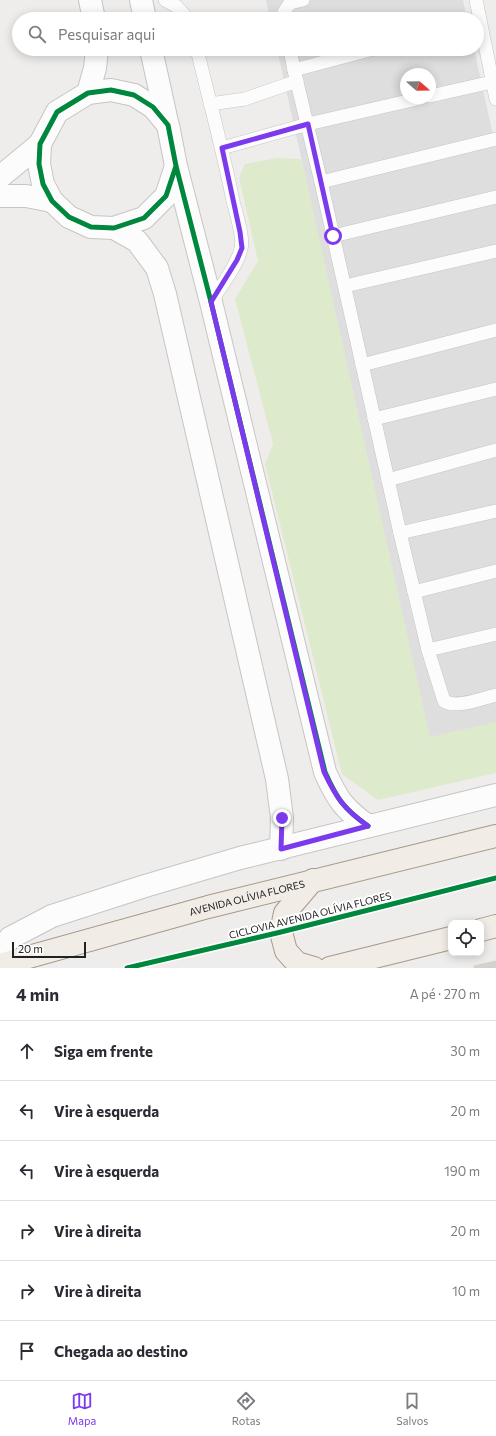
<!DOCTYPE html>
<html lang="pt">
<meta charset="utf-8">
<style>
:root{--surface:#fff;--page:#f2f2f3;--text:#2b2b33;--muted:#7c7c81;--line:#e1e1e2;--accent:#7c3aed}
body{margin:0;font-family:Commissioner,sans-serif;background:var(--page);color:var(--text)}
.controls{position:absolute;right:12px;bottom:12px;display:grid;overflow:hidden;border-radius:8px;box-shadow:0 2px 10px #0003}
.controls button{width:36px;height:36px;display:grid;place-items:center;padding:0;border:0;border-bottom:1px solid var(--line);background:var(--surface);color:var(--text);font:20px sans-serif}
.compass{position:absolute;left:400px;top:68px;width:36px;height:36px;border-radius:50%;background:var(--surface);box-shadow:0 2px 10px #0003;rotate:110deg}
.scale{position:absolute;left:12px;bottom:10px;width:74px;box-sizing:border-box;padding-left:4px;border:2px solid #212121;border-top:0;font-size:11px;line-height:14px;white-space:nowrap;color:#212121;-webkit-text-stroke:3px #fff;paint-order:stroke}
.stop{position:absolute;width:12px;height:12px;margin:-9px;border:3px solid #7c3aed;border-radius:50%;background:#fff}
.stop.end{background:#7c3aed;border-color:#fff;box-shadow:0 1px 4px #0008}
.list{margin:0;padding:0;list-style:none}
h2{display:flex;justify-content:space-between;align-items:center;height:52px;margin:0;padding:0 16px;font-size:17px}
h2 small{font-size:13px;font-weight:400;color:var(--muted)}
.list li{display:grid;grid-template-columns:26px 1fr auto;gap:12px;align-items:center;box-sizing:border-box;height:60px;padding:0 16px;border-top:1px solid var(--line)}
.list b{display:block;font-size:15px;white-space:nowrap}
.list em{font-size:13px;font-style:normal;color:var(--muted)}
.icon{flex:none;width:22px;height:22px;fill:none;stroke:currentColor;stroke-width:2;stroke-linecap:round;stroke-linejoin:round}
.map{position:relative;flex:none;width:496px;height:968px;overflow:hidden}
.search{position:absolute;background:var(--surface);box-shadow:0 2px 10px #0003;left:12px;right:12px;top:12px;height:44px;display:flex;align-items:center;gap:10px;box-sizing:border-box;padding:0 14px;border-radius:22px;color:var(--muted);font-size:15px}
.sheet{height:412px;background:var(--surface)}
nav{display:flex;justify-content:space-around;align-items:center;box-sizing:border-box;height:56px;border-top:1px solid var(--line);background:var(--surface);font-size:11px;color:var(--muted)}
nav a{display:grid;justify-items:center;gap:2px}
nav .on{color:var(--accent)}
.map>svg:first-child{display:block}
.grass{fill:#deeacc}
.parking{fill:#dfdede;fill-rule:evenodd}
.building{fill:#d4d2d0;stroke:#d2cfcc}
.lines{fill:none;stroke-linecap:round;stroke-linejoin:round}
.service-casing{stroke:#c6c5c4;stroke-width:14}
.minor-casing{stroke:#c6c5c4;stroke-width:24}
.tertiary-casing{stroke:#c6c5c4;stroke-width:24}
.primary-casing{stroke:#a59987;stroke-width:24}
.service{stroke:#fdfcfc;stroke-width:13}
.minor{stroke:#fdfcfc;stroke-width:22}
.tertiary{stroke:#fdfcfc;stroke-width:22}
.primary{stroke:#f2ece7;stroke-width:22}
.cycleway-casing{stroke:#fff;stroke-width:8}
.cycleway{stroke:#00873e;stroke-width:5}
.route{stroke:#7c3aed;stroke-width:5}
.labels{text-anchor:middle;stroke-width:4;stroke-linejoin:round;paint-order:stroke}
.street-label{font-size:10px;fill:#212121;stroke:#fff}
</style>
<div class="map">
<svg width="496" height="968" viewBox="0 0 496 968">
<rect width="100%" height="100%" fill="#efedeb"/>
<path class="grass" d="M277,158L301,159L437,720L496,706V773L378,800L342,774L265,464L273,444L235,299L258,261L239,178L245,164Z"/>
<g class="parking">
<path d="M266,0H463L467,19H270Z"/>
<path d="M277,49H474L496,149V722L430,737ZM406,74H430V98H406Z"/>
</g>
<path class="building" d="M496,961V968H474V966Z"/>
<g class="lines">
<g class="service-casing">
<g id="service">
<path d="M165,0L176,6L188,19"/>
<path d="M476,0L496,99"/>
<path d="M285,19L284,12L290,3L303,0"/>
<path d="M197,49C209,100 223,150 233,201C236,214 244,236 241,249C237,266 221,286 211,302"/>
<path d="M290,49L294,70L321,182L400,533L428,650L444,701C456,709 483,698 496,695"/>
<path d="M294,70L373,49"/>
<path d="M430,96L492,82"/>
<path d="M210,104L245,99L297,81"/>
<path d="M222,148L308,124L421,98"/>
<path d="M321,182L496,139"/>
<path d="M333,236L496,197"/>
<path d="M345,286L496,251"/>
<path d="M362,365L496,330"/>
<path d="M374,419L496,389"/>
<path d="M388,480L496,450"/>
<path d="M400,533L496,511"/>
<path d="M414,592L496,571"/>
<path d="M428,650L496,634"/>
</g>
</g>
<g class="minor-casing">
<g id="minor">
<path d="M90,0L94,19"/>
<path d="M141,0L145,19"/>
<path d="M151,49L167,122"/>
<path d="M88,93L95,68L97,49"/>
<path d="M176,166L166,196L144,218L114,228L91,227L69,217L52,201L43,184L39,164L40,144L57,112L88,93L111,90L134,95L153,107L168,125L176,166L211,302L325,772C337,799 344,809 368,826"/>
<path d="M0,177L40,144"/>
<path d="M0,196H26L52,201"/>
<path d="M114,228L137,241L157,268L165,294L277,779L282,818L281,849"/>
</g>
</g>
<g class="tertiary-casing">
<path id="tertiary" d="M0,951L10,938L52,916L145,886L240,858L496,795"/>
</g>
<g class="primary-casing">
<g id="primary">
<path d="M313,880L285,913L281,932L286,951L297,963L314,968"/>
<path d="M481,930L496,926"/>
<path id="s1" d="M0,965L208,907L496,836"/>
<path d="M330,968L451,938"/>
</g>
</g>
<use href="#service" class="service"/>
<use href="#minor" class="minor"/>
<use href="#tertiary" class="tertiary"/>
<use href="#primary" class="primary"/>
<g class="cycleway-casing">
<g id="cycleway">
<path d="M176,166L166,196L144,218L114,228L91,227L69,217L52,201L43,184L39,164L40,144L57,112L88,93L111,90L134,95L153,107L168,125L176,166L211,302L325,772C337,799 344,809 368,826"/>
<path d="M127,968L281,932L496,878"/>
</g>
</g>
<use href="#cycleway" class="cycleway"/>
</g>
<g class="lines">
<path class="route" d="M282,818L281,849L368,826C344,809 337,799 324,772L211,302L237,260L242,248L240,232L222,148L308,124L333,236"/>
</g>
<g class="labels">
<g class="street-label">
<text dy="4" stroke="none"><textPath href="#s1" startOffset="256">AVENIDA OLÍVIA FLORES</textPath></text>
<text transform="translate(310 915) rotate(-14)" y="4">CICLOVIA AVENIDA OLÍVIA FLORES</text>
</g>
</g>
</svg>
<div class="controls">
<button><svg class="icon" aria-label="locate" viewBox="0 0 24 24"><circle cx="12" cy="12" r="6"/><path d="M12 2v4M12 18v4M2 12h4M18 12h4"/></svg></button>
</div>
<svg class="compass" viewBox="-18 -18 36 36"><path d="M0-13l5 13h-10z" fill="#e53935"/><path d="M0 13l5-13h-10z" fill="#7c7c81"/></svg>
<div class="scale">20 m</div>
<div class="stop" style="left:333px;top:236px"></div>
<div class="stop end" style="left:282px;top:818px"></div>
<div class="search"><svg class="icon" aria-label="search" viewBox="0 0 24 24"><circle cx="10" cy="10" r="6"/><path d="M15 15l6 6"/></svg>Pesquisar aqui</div>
</div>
<section class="sheet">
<h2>4 min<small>A pé · 270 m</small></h2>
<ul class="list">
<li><svg class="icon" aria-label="ahead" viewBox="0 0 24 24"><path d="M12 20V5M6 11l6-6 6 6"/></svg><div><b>Siga em frente</b></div><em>30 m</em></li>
<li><svg class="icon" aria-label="left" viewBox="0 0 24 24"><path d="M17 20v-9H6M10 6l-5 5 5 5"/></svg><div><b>Vire à esquerda</b></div><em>20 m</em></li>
<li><svg class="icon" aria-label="left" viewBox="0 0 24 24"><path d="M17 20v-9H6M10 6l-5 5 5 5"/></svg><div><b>Vire à esquerda</b></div><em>190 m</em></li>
<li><svg class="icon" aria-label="right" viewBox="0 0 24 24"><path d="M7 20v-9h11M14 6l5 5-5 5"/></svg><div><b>Vire à direita</b></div><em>20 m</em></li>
<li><svg class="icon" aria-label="right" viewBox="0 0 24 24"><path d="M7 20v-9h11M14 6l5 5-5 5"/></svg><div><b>Vire à direita</b></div><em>10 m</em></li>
<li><svg class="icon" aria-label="arrive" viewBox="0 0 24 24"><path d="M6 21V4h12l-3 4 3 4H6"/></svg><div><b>Chegada ao destino</b></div></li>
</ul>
</section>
<nav>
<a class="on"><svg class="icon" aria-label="map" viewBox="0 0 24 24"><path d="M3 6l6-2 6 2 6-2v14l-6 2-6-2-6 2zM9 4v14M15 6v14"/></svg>Mapa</a>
<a><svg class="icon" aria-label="directions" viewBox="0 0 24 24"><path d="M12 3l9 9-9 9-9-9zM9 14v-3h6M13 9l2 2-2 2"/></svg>Rotas</a>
<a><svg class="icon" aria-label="saved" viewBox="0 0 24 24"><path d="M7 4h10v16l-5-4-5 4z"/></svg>Salvos</a>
</nav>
